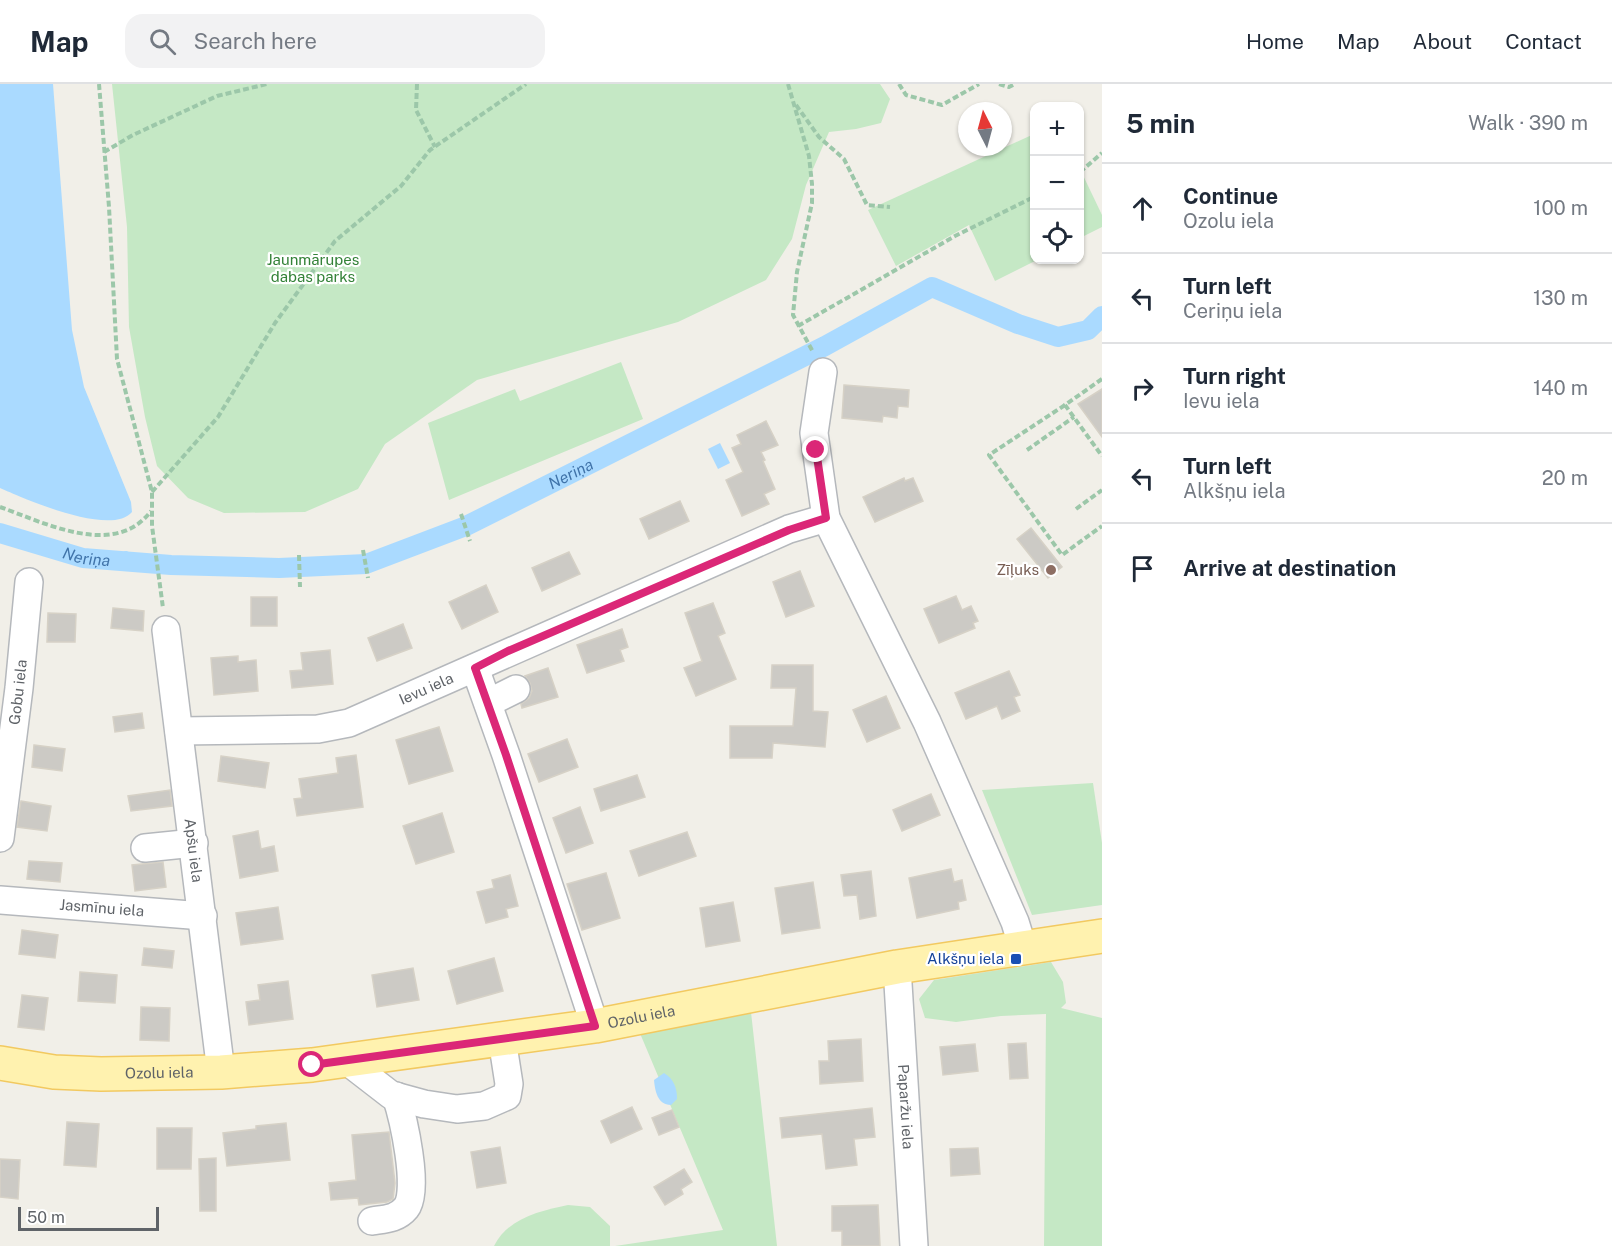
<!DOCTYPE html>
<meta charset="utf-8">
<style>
:root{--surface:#fff;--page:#f2f2f3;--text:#1f2937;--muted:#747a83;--line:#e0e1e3}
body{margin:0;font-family:"Public Sans",sans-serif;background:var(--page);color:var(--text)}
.controls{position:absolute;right:18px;top:18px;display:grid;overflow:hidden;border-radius:12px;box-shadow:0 2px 4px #0004}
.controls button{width:54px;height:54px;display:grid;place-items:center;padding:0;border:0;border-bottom:2px solid var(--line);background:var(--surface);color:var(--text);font:30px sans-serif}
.compass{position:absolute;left:958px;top:18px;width:54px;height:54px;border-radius:50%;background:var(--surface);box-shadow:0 2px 4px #0004;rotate:354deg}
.scale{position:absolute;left:18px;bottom:15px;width:141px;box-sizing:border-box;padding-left:6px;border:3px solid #5f6368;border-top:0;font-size:16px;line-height:21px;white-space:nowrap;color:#5f6368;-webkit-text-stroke:4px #fff;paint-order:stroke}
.stop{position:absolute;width:18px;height:18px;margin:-14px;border:4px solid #db2777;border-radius:50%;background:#fff}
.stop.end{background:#db2777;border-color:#fff;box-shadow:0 2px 6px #0008}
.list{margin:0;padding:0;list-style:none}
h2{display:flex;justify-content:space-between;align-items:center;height:78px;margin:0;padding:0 24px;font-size:26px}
h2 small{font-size:20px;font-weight:400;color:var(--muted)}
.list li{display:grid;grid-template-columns:39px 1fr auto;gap:18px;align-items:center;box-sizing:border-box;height:90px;padding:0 24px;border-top:2px solid var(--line)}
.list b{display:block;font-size:22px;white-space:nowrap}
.list p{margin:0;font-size:20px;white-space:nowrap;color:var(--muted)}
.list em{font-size:20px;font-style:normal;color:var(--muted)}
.icon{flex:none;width:33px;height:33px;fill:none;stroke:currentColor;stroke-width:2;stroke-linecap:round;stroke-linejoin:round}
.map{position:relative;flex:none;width:1102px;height:1162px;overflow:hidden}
header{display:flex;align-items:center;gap:36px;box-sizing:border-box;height:84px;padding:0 30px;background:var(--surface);border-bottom:2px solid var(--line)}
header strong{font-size:28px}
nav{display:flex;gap:33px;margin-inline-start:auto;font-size:21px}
.search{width:420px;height:54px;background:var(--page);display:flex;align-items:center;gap:15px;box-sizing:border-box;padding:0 21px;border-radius:18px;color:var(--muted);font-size:22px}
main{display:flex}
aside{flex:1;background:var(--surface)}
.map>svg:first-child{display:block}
.green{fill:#c5e8c5}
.water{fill:#aadaff}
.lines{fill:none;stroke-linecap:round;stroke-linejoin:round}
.stream{stroke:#aadaff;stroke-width:6}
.canal{stroke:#aadaff;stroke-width:20}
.building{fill:#cccac5;stroke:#d6d1c6;stroke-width:1.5}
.minor-casing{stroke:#b5b8bc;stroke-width:30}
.major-casing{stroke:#f2c960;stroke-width:36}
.path{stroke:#9cc7a9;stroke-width:4;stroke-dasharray:6 3;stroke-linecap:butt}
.minor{stroke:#fff;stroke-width:27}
.major{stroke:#fff2af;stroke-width:33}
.route{stroke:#db2777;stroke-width:8}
.education-dot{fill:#8d6e63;stroke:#fff;stroke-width:2}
.transit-dot{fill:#1a4fb4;stroke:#fff;stroke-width:2}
.labels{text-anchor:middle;stroke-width:4.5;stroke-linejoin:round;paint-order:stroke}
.park-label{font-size:15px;fill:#348238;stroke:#fff}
.education-label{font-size:15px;fill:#785e54;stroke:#fff;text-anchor:end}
.street-label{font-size:15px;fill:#5f6368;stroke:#fff}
.transit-label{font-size:15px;fill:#164399;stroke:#fff;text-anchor:end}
.water-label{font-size:16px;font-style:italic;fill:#4174aa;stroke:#fff}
</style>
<header>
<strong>Map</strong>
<div class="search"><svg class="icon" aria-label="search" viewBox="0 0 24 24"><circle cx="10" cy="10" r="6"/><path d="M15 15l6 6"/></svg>Search here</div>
<nav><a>Home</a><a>Map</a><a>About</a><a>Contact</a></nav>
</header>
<main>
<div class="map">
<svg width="1102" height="1162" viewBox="0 0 1102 1162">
<rect width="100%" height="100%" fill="#f1efe8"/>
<g class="green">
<path d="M112,0H880L890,15L881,39L856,45L829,48L806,101L792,155L766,196L678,238L477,296L385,360L358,405L305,428L224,429L188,414L157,382L145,333L129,243L127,143Z"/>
<path d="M1034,50V176H1037L995,197L969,141L896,182L868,126Z"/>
<path d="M1080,85L1102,131V143L1080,154Z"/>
<path d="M621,278L643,335L449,416L428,339L515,305L520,317Z"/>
<path d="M1093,699L1102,759V821L1032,831L982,706Z"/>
<path d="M1051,878L1063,898L1066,919L1061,924L1102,934V1162H1044L1046,930L1001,932L956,938L925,934L919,915L934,896Z"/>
<path d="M751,928L777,1162H615L723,1146L639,947Z"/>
<path d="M568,1121L590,1123L610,1142V1162H494C508,1134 540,1127 568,1121Z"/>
</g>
<g class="water">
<path d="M0,0H53L72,246L84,303L131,418L132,428C111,453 25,415 0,404Z"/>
<path d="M720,359L730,379L718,385L708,365Z"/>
<path d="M664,989C674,995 677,1004 677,1015L671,1021C657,1021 655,1006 654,996Z"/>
</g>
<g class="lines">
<path class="stream" d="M126,470L127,478"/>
<path class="canal" id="s1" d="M0,449L83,474L171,481L279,484L366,480L466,442L825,262L932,203L1018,240L1058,253L1088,246L1102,232"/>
</g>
<g class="building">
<path d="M844,301L909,306L908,323L898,322L897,334L883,332L882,338L842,334Z"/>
<path d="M1102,305V353L1078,320Z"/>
<path d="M766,337L778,361L761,368L765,376L763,377L775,405L764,410L769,420L742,432L726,396L743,388L732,364L741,360L737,351Z"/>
<path d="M904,394L905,397L913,394L923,417L875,438L863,413Z"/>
<path d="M680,417L689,437L649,455L640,435Z"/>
<path d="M1031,444L1062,483L1048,494L1017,455Z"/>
<path d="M569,468L580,490L542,507L532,484Z"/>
<path d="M800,487L814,522L786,533L773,498Z"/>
<path d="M486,501L498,528L462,545L449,518Z"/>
<path d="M956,512L962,526L971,522L978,537L973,539L975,544L939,559L924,525Z"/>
<rect x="251" y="513" width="26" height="29"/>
<path d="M713,519L725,549L718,552L736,595L696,612L684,584L702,577L685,529Z"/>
<path d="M113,524L144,527L143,547L111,544Z"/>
<path d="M48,529L76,530L75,558H47Z"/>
<path d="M403,540L412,564L377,577L368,554Z"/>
<path d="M622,545L628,563L620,566L624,577L587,589L577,561Z"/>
<path d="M330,566L333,600L292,604L290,587L303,586L301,569Z"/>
<path d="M238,572V578L256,576L258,607L214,611L211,574Z"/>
<path d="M772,581H813V627L828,628L825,663L773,659L772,674H730V642H793L796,604H771Z"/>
<path d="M548,584L558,613L522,624L521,620L529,614L532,607L530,599L525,592Z"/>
<path d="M1009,587L1020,611L1014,613L1020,627L1002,635L997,622L966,635L955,609Z"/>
<path d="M886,612L900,644L867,658L853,626Z"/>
<path d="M142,629L144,644L115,648L113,633Z"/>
<path d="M439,643L453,687L409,700L396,656Z"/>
<path d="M567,655L578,683L539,698L528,670Z"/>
<path d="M34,661L65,665L62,687L32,683Z"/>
<path d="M356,671L363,723L297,732L294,715L302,714L299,695L338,689L336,674Z"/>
<path d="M221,672L269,679L265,704L218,697Z"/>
<path d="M637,691L645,713L601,727L594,705Z"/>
<path d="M170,706L172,722L131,727L128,712Z"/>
<path d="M931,710L940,731L902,747L893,726Z"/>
<path d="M21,717L51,722L47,747L17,743Z"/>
<path d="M580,723L593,759L566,769L553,734Z"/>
<path d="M442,729L454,768L416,780L403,742Z"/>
<path d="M258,747L261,765L274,762L278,787L240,794L233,752Z"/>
<path d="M687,748L696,772L639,792L630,767Z"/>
<path d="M29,777L62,779L60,798L27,795Z"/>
<path d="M163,778L166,803L135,807L132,781Z"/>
<path d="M951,785L954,798L962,796L966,816L958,818L959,825L917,834L909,794Z"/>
<path d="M871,787L876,832L860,835L857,811L844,812L841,791Z"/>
<path d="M606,789L620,834L582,846L567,800Z"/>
<path d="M510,791L518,822L506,825L508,833L486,839L477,808L494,804L492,796Z"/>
<path d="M813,798L820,844L782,850L775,804Z"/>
<path d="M733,818L740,857L706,863L700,824Z"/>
<path d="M278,823L283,855L241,861L236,829Z"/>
<path d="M22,846L58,851L55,874L19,870Z"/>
<path d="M144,864L174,867L172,884L142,881Z"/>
<path d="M494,874L503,907L457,920L448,887Z"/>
<path d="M413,884L419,916L377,923L372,891Z"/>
<path d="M80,888L117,891L115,919L78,917Z"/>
<path d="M288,897L293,935L249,941L246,918L260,916L258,901Z"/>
<path d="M22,911L48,914L44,946L18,943Z"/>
<path d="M141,923L170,924L169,957L140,956Z"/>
<path d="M861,955L863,997L820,1000L819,977H829L828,957Z"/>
<path d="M1026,959L1028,994L1010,995L1008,960Z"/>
<path d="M975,960L978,987L943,991L940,963Z"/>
<path d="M632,1023L642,1045L611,1059L601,1037Z"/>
<path d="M872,1024L875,1053L854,1055L857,1081L826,1085L822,1050L782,1054L780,1034Z"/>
<path d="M672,1026L679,1043L659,1051L652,1034Z"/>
<path d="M67,1038L99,1040L96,1083L64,1081Z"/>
<path d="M286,1039L290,1076L227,1082L223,1049L256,1045V1042Z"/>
<path d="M157,1044H192L191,1085H157Z"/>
<path d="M389,1048L395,1099L393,1115L387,1118L359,1121L358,1114L331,1116L329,1099L356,1096L352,1051Z"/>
<path d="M500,1063L506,1099L477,1104L471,1068Z"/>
<path d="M978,1064L980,1090L951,1092L950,1065Z"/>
<path d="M216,1074V1127H200L199,1075Z"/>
<path d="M0,1075L20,1076L18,1115L0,1113Z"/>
<path d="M684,1085L692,1098L681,1105L683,1110L665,1121L654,1103Z"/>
<path d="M878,1121L880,1162H842V1147H832V1122Z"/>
</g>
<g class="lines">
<g class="minor-casing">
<g id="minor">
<path d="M823,288L814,349L826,434L927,638L1015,838L1023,864"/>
<path id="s2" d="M166,546L221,988"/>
<path d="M475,584L506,671L595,942"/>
<path d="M488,619L516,605"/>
<path id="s3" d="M179,647L318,645L349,639L789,445L826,434"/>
<path id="s4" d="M0,754L19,604L29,498"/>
<path d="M145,764L194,759"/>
<path id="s5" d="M0,816L203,832"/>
<path id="s6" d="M897,883L914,1162"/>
<path d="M347,977L391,1011L424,1020L457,1025L484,1022L507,1012L509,1000L502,955"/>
<path d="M372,1137C385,1135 397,1135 406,1124C420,1106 403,1033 396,1012"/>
</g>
</g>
<g class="major-casing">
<g id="major">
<path id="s7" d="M0,979L54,988L101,990L221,988L312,981L595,942L897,883L1102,852"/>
</g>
</g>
<g class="path">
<path d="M99,0L109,123L117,275L152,408V442L163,524"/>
<path d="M417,0L416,26L435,63"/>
<path d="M788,0L809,72L812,100V119L797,188L793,231L813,268"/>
<path d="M899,0L906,11L942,21L979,0"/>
<path d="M999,0L1009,3L1015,0"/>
<path d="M796,21L819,53L844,75L867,121L890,123"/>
<path d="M104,68L133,51L217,12L267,0"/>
<path d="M1080,88L1102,69"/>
<path d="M798,242L955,152L1034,113"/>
<path d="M1102,295L1065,321L1102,372"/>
<path d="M1065,321L989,371L1062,471L1102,442"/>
<path d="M1027,366L1074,333"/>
<path d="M152,408L218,333L275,239L335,157L401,102L430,66L526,0"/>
<path d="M0,423C45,439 115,475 151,427"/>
<path d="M1076,425L1102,406"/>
<path d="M461,430L470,457"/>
<path d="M363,466L368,494"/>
<path d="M299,471L300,503"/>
</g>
<use href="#minor" class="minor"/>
<use href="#major" class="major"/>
</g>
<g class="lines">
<path class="route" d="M312,981L595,942L506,671L475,584L508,567L789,446L826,434L816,366"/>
</g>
<circle class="education-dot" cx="1051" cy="486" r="6"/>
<rect class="transit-dot" x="1010" y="869" width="12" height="12" rx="3"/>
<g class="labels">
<g class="park-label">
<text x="313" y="181">Jaunmārupes<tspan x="313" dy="17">dabas parks</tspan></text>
</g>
<g class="education-label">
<text x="1039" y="491">Zīļuks</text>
</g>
<g class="street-label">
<text dy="5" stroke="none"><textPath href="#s3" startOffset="255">Ievu iela</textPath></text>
<text dy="5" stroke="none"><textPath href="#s4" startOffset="147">Gobu iela</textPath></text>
<text dy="5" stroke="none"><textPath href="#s2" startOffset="222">Apšu iela</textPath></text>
<text dy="5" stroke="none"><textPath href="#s5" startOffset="102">Jasmīnu iela</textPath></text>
<text dy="5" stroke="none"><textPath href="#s7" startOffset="646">Ozolu iela</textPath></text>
<text dy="5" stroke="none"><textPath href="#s7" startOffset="160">Ozolu iela</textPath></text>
<text dy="5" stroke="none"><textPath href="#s6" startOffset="140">Paparžu iela</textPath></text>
</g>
<g class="transit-label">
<text x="1004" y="880">Alkšņu iela</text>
</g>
<g class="water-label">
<text dy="6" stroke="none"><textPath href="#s1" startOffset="594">Neriņa</textPath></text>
<text dy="6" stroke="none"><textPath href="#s1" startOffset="90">Neriņa</textPath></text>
</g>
</g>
</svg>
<div class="controls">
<button>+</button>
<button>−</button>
<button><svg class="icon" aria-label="locate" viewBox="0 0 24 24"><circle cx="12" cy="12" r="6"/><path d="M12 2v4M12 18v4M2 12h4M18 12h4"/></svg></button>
</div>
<svg class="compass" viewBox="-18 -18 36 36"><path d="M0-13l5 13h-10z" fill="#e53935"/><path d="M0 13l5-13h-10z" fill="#747a83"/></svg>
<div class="scale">50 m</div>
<div class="stop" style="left:312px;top:981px"></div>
<div class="stop end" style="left:816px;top:366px"></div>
</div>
<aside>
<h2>5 min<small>Walk · 390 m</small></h2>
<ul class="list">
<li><svg class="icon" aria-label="ahead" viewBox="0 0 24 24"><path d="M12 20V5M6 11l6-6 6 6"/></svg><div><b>Continue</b><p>Ozolu iela</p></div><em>100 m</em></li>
<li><svg class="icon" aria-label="left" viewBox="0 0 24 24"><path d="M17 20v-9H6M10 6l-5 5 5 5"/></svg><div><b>Turn left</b><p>Ceriņu iela</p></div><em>130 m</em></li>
<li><svg class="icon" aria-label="right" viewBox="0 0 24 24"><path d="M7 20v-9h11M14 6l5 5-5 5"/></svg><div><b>Turn right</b><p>Ievu iela</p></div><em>140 m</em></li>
<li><svg class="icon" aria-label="left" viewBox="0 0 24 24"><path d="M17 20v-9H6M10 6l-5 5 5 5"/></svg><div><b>Turn left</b><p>Alkšņu iela</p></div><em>20 m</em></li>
<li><svg class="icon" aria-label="arrive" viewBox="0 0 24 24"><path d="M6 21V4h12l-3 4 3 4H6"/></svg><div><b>Arrive at destination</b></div></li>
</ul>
</aside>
</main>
